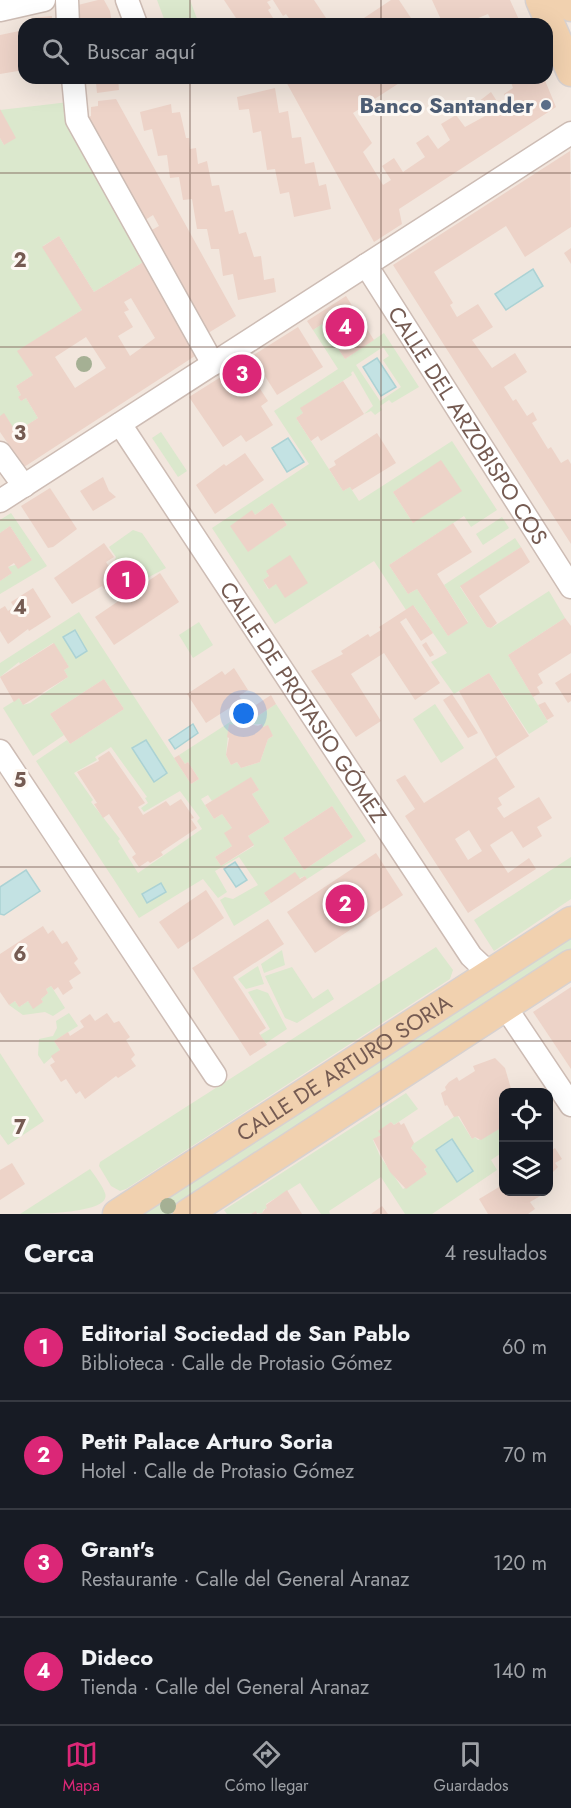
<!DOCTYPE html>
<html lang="es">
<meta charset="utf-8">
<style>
:root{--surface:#171b24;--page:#20242c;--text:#f1f3f6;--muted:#9ea1a6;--line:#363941;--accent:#db2777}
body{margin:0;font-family:Jost,sans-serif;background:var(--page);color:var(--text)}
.controls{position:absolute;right:18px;bottom:18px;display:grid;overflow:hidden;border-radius:12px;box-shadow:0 6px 24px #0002}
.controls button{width:54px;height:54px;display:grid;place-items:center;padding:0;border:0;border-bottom:2px solid var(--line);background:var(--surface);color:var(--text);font:30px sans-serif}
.you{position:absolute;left:244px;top:714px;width:21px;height:21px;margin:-15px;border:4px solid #fff;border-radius:50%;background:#1a73e8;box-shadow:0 0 0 9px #1a73e833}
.badge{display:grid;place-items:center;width:39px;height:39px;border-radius:50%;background:var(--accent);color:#fff;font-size:20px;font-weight:700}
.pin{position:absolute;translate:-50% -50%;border:3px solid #fff;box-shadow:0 2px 6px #0006}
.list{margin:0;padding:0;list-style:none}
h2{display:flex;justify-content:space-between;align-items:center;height:78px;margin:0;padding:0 24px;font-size:26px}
h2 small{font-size:20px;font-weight:400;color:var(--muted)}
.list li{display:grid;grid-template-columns:39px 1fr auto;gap:18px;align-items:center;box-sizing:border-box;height:108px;padding:0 24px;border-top:2px solid var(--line)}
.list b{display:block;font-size:22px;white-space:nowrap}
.list p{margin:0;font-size:20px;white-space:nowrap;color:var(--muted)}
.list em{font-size:20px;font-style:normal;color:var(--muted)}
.icon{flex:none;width:33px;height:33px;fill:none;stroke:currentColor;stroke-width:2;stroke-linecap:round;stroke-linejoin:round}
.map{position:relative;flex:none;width:571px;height:1214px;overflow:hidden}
.search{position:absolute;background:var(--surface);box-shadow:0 6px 24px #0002;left:18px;right:18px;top:18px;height:66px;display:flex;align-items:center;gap:15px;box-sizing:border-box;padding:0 21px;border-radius:18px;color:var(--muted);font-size:22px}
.sheet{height:510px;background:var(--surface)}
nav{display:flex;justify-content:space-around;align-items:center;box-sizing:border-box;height:84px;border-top:2px solid var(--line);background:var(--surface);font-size:16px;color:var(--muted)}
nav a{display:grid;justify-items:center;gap:3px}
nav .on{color:var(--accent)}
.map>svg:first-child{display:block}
.residential{fill:#f2e6dd;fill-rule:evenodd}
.green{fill:#dbe8cd;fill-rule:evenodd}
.water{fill:#c3e2e3;stroke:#abd2d4;stroke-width:1.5}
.building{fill:#edd3c8;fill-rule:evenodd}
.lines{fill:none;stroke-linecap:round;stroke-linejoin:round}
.minor-casing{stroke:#cdbcb4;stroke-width:25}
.major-casing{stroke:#d8d1cf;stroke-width:31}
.minor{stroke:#fff;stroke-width:22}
.major{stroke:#f1d1af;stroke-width:28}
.tree{fill:#a5b094}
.grid{fill:none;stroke:#755b52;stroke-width:1.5;stroke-opacity:0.55}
.service-dot{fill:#5c6f8a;stroke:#fef9f4;stroke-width:2}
.labels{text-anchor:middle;stroke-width:6;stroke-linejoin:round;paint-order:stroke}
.service-label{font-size:22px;font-weight:bold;fill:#4e5e75;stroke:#fef9f4;text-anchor:end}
.street-label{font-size:22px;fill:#755b52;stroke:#fef9f4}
.grid-label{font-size:20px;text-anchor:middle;font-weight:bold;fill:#755b52;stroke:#fef9f4;stroke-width:6;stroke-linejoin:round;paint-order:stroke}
</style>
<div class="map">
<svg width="571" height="1214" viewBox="0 0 571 1214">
<rect width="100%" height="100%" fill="#fbf4ee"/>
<path class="residential" d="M0,0H571V1214H0ZM24,24H547V78H24ZM504,1092H548V1192H504Z"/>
<g class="green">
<path d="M157,0H190L199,24H166Z"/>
<path d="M69,102L145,261L94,292L59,236L43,246L82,310L18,351L33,375L16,386L21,395L18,397L21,401L26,398L38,418L16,432L4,414L0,416V138L4,145L0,110Z"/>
<path d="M322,324L345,359L384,333L419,387L392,403L389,400L380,406L382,410L375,415L371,411L364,414L373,406L353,371L351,373L352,375L301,408L303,413L296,418L343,491L350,487L359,501L452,441L497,510L471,527L464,516L389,565L408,594L417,589L448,636L468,622L444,585L515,538L521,547L460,587L487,627L491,628L549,591L565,618L508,655L548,722L529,734L489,673L454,694L431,662L447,653L414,606L406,610L374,561L275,624L212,528L309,464L274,411L338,369L313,330ZM383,347L389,356L383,360L401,387L380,401L356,365ZM441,461L446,468L413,523L393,492ZM272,503L287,525L248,551L252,511L255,515ZM266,571L308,583L276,584L268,589L263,580L269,576Z"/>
<path d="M161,432L187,471L178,477L152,438Z"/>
<path d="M11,513L47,566L0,594V581L12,573L8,567L32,560L10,526L0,533V520Z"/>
<path d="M502,517L509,528L483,545L476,534Z"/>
<path d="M133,530L142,533L166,568L134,585L124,581L113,564L116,557L109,547Z"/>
<path d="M79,612L191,784L199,779L188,762L185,764L179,755L244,713L250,721L276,704L366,841L307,879L305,876L264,893L271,903L234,926L220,900L225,897L233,899L258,885L239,857L215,871L227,892L218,898L203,879L139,918L36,761L67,740L70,744L124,709L104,679L50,714L64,735L33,756L3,708L19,698L23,705L30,703L68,677L64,670L69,667L53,643L20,664L19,662L0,677V663ZM261,724L263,727L267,726L273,736L268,739L260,762L241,768L237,762L231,765L226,755L229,725ZM111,747L147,797L145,798L148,803L141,808L144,812L180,791L200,818L197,821L202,829L138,873L118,841L120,839L91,802L93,800L74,773L97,760L95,757ZM251,778L259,790L252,794L270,822L248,836L254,846L221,866L215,857L232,846V828L222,814L214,819L201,799L208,795L212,801ZM332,806L353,837L304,870L283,838Z"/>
<path d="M199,622L213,645L193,658L179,635Z"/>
<path d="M435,704L464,748L441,763L413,719Z"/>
<path d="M571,857V899L494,951L474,920Z"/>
<path d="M571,934V952L168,1214H142Z"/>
<path d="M436,947L453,970L450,979L126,1189L120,1191L111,1186L99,1166L100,1162Z"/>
<path d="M282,950L285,965L264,973L261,964Z"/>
<path d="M258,966L264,984L246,989L238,979Z"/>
<path d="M292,967L313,999L328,989L334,999L297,1023L285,1018L266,978L265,976Z"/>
<path d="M51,986L65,1008L53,1016L45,1012L23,1015L9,1005L15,1001L19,1007L28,1001L33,1008L43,1002L41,999L48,993L46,989Z"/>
<path d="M257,989L268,993L287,1029L266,1043L260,1035L270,1029L248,992Z"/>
<path d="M69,1013L78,1026L54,1041L60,1050L44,1064L38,1055L39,1039L53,1036L57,1028L56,1021Z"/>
<path d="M0,1053L44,1121L8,1145L0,1134Z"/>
<path d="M406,1093L418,1109L394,1125L391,1122L379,1131L381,1135L373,1140L380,1156L403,1189L427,1174L424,1169L427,1167L411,1148L413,1144L457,1115L472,1139L475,1137L478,1140L503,1126V1152L491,1160L497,1170L432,1214H405L381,1177L329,1211L330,1214H321L300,1183L266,1204L267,1210L264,1209L262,1213L227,1214L224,1210Z"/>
<path d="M90,1169C95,1176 102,1185 105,1193C113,1214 35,1214 20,1214Z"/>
</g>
<g class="water">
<path d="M533,269L543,286L506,310L495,294Z"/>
<path d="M377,358L396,387L381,396L363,367Z"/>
<path d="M288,438L304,462L287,472L272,448Z"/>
<path d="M75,630L87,651L76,658L63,637Z"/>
<path d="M193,724L198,733L175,749L169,740Z"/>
<path d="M146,740L167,773L154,782L132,748Z"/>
<path d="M235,862L247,880L236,887L224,869Z"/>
<path d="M26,870L40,891L4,915L0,914V887Z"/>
<path d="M161,883L166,892L147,903L142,894Z"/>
<path d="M452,1139L473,1171L457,1182L436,1150Z"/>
</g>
<g class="building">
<path d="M98,0H104L110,11L112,24H76L74,6Z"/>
<path d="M224,0H271L267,2L271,8L268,10L277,24H240Z"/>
<path d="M273,0H314L330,24H293L286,14L283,16Z"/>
<path d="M391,0H399L415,24H355Z"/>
<path d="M432,0H510L521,24H493L488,14L471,21L473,24H443Z"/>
<path d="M52,16V24H32L31,18Z"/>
<path d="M24,30V70L0,74V35Z"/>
<path d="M82,78H118L119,90L97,93L96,83L83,84Z"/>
<path d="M284,78H407L353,113L372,143L363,152L383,185L391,180L382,166L394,158L403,172L425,157L416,143L428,135L438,149L450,140L441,124L456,115L465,127L487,115L478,102L491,92L500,106L508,101L504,94L513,88L511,82L506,84L504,78H544L556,107L399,209L402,224L374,242Z"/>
<path d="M275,88L279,113L288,111L292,138L301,137L305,164L314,162L319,186L326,184L331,209L294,217L289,192L280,194L275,169L267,170L261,131L253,133L249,109L239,110L237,97Z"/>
<path d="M116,99L236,316L205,335L148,232L159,226L153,215L142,222L86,118L91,116V107L98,106V101Z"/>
<path d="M171,104L172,113L180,112L186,138H189L190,149L196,148L198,164L207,161L212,186L219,185L225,212L233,210L239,234L246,232L254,257L261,256L264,280L274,278L276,292L238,300L233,274L223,276L219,249H211L207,229H197L192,199L183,200L179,177L170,178L167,155L158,156L152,129L144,131L140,112Z"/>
<path d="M0,109L16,138L4,145L0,138Z"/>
<path d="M570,151L571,227L525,257L506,226L434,272L453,303L450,305L457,317L478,304L493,327L472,340L492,368L515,353L527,372L504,387L513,401L516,399L527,416L533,412L537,420L532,423L548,449L551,447L561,463L568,459L571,464V544L393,265Z"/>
<path d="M59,236L94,292L145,261L198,354L24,467L0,432V416L4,413L16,432L38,418L26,398L21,401L18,397L21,395L16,386L33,375L17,351L82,310L42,247ZM131,298L155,338L130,356L118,336L133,327L124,312L129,310L124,302ZM86,337L106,368L75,388L55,357Z"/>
<path d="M571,248V264L564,253Z"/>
<path d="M346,296L374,340L345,359L322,324L313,330L307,321Z"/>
<path d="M298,327L323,367L277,395L252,356Z"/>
<path d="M243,363L268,401L261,406L273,425L246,442L241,435L223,447L189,397Z"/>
<path d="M343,381L364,414L321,441L318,436L311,441L296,418L303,413L300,408Z"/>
<path d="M377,433L396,463L352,490L350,487L343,491L329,469L336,465L334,461Z"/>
<path d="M245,453L264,480L215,514L196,485L224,464L226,466Z"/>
<path d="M441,460L462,491L413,523L393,492Z"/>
<path d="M103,477L109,491L116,497L93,511L80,491Z"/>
<path d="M50,488L77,529L53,547L48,548L21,506Z"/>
<path d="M272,503L287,525L248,552L230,526L252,510L255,515Z"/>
<path d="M453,523L472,552L437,574L468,623L448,636L417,589L408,594L389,565Z"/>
<path d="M10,526L32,560L18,569L14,563L8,567L12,573L0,581V533Z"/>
<path d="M104,543L114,557L106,562L118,580L104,589L102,586L72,604L54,578Z"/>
<path d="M521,547L530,562L479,596L497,623L491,628L487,627L460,586Z"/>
<path d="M290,555L308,583L285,598L276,584L269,589L263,580L269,576L266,571Z"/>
<path d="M160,573L179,602L114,645L95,617Z"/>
<path d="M33,588L51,617L29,631L28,629L8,644L0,631V609L5,606L8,611L14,607L11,602Z"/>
<path d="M413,605L433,633L421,641L406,618L400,622L440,683L415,700L384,653L351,674L381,721L356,737L311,671L343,654L341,651L368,634L370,637L381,630L379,627Z"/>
<path d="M565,618L571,626V653L538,674L543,683L537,687L540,693L533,697L508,655Z"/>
<path d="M426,642L434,655L430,657L422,645Z"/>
<path d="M54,643L69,667L64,670L68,677L23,705L19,698L14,702L0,677Z"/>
<path d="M234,668L248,690L239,696L242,700L206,723L187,694L222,671L225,675Z"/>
<path d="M489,673L529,736L496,757L459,691Z"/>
<path d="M571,673V701L568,703L555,683Z"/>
<path d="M104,679L124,709L70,744L50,714Z"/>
<path d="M452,694L478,733L468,738L443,700Z"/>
<path d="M271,695L276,704L250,721L244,713Z"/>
<path d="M545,702L554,716L547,720L538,705Z"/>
<path d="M246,723L258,726L262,724L263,727L268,725L273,736L268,739L260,762L241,768L237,762L231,765L226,755L229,738L227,737L229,724L243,726Z"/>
<path d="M109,751L145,803L138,807L143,815L166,801L170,806L181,799L194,818L191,819L197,828L161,852L163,855L150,863L148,861L139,867L132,857L136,854L109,814L103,818L94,804L97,803L77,772L99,761L98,758Z"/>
<path d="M179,755L185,764L188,762L199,779L191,784L174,758Z"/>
<path d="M496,757L515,787L498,798L502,805L497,808L504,818L539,797L552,818L537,827L542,836L523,848L512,831L490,845L508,873L529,858L536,869L468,913L405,816L415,809L396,780L405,775L424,803ZM469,830L482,851L468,860L455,839Z"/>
<path d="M251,777L259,790L252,794L270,822L248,836L254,845L221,866L215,857L232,846L224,833L232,828L222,814L214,819L205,805Z"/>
<path d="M332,806L353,837L304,870L283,838Z"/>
<path d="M376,853L403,895L315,953L287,912Z"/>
<path d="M295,872L300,879L305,876L307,879L271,903L264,893Z"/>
<path d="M206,890L224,918L178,949L159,922Z"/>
<path d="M268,919L284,944L233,977L266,1028L259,1033L267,1045L250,1056L192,968Z"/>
<path d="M43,926L48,934L53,930L62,944L67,941L78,959L74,963L81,973L69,981L73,988L63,995L58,987L54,990L51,986L46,989L48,993L41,999L43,1002L33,1009L28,1001L19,1007L15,1001L9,1005L0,992V954Z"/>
<path d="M571,987V1069L533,1012Z"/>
<path d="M107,1013L114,1023L119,1021L130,1037L126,1040L135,1055L131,1059L136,1066L118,1078L116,1076L85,1099L80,1091L76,1094L66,1079L61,1082L50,1065L55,1062L51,1056L60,1050L54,1041L68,1032L70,1036L84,1027L80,1021L90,1014L95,1021Z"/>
<path d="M495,1058L505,1068L512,1092L516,1090L518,1092H504V1126L481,1140L475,1137L472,1139L459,1116L454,1117L447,1105L445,1106L441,1093L446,1090L445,1087L449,1082L457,1077L459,1081L475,1071L473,1066Z"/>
<path d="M391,1122L394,1125L399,1122L401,1125L404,1123L414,1143L411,1148L427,1167L424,1169L427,1174L406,1189L390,1172L373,1139L381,1135L378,1131Z"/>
<path d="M555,1148L562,1159L555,1163L558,1167L549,1176V1152Z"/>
<path d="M12,1163L25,1184L0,1200V1170Z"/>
<path d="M504,1184V1192H540L542,1195L530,1202L535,1209L528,1214H488L479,1199Z"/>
<path d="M287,1190L302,1214H251L256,1211L257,1214L262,1213L266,1208L267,1210L266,1205Z"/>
<path d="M382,1206L388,1214H371Z"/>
</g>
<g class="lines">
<g class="minor-casing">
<g id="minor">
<path d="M67,0L68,24"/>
<path d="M127,0L136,24"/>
<path d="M0,10L44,0"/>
<path d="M73,78L77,120L213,364"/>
<path id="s1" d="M366,265L571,587"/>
<path id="s2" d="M120,424L471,956L491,975"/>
<path d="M0,453L24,486"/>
<path d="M0,501L571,133"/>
<path d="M0,751L215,1075"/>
<path d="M506,1008L571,1105"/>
</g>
</g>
<g class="major-casing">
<g id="major">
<path d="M540,0L571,72"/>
<path d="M568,0L571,7"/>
<path id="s3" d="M117,1214L571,921"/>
<path d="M187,1214L571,964"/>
</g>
</g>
<use href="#minor" class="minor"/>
<use href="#major" class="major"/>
</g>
<g class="tree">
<circle cx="84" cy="364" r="8"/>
<circle cx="168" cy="1206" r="8"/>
</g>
<path class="grid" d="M190,0V24M381,0V24M190,78V1214M381,78V1214M0,173H571M0,347H571M0,520H571M0,694H571M0,867H571M0,1041H571"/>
<circle class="service-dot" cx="546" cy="105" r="6"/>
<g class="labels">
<g class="service-label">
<text x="534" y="113">Banco Santander</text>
</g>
<g class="street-label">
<text dy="8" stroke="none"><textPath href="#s1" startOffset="190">CALLE DEL ARZOBISPO COS</textPath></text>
<text dy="8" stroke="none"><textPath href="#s2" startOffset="333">CALLE DE PROTASIO GÓMEZ</textPath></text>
<text dy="8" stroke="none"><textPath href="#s3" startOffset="270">CALLE DE ARTURO SORIA</textPath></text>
</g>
</g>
<g class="grid-label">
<text x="20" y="267">2</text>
<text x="20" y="440">3</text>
<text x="20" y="614">4</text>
<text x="20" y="787">5</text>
<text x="20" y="961">6</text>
<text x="20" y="1134">7</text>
</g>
</svg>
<div class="controls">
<button><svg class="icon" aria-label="locate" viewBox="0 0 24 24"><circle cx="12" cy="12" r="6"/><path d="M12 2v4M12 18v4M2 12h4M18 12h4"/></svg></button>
<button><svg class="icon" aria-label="layers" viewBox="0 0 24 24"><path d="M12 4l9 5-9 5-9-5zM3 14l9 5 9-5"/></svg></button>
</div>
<div class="you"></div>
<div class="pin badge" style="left:126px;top:580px">1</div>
<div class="pin badge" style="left:345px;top:904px">2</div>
<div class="pin badge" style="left:242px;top:374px">3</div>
<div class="pin badge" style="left:345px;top:327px">4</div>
<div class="search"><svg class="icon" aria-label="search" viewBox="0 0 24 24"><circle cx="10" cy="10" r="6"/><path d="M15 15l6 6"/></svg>Buscar aquí</div>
</div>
<section class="sheet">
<h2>Cerca<small>4 resultados</small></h2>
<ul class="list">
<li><span class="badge">1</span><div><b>Editorial Sociedad de San Pablo</b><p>Biblioteca · Calle de Protasio Gómez</p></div><em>60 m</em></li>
<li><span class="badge">2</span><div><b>Petit Palace Arturo Soria</b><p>Hotel · Calle de Protasio Gómez</p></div><em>70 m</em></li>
<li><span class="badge">3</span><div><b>Grant's</b><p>Restaurante · Calle del General Aranaz</p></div><em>120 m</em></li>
<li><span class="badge">4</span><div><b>Dideco</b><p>Tienda · Calle del General Aranaz</p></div><em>140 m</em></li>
</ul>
</section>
<nav>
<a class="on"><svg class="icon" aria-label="map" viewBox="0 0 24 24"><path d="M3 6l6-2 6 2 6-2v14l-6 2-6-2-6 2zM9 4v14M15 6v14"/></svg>Mapa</a>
<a><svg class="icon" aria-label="directions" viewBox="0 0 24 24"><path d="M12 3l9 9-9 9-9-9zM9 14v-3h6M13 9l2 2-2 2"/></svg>Cómo llegar</a>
<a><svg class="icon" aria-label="saved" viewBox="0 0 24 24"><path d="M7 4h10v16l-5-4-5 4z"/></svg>Guardados</a>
</nav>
